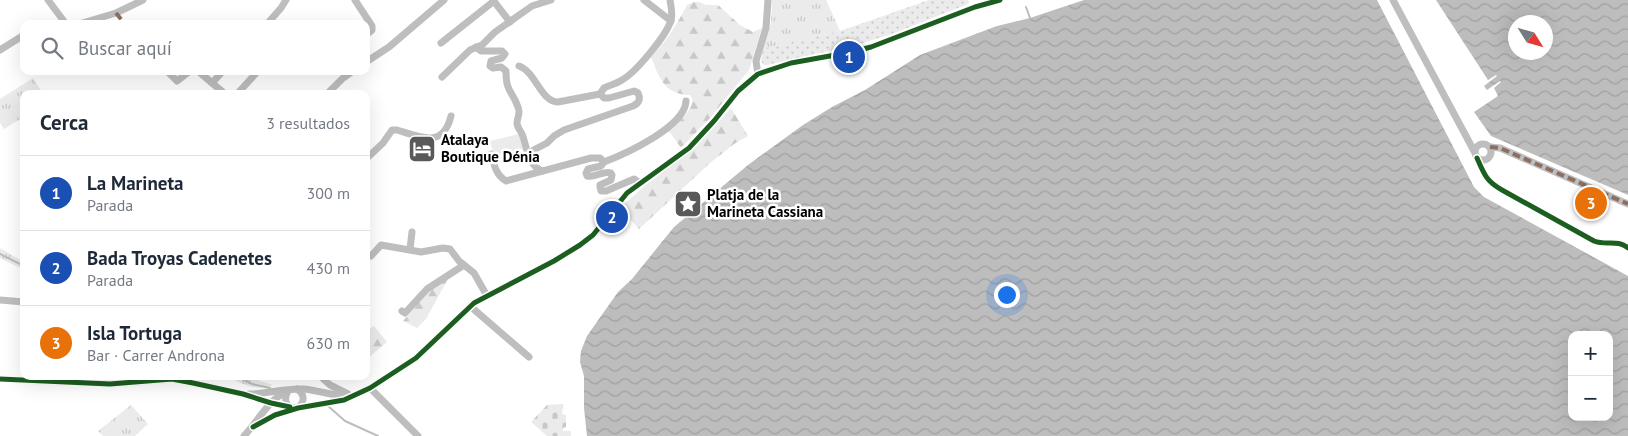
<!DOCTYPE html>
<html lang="es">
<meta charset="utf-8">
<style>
:root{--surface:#fff;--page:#f2f2f3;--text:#1f2937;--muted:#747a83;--line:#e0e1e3;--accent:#d93025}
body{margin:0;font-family:"PT Sans",sans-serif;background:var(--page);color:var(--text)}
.controls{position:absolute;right:15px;bottom:15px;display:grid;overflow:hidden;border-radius:10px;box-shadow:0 5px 20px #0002}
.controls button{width:45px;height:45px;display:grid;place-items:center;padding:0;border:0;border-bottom:1px solid var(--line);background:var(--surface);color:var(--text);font:25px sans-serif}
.compass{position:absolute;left:1508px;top:15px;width:45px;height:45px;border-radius:50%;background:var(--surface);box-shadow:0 5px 20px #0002;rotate:127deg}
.you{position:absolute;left:1006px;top:294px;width:18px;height:18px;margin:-12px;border:4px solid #fff;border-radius:50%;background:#1a73e8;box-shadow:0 0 0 8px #1a73e833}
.badge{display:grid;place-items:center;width:32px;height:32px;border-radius:50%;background:var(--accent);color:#fff;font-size:16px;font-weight:700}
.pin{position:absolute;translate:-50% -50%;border:2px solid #fff;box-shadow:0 1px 5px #0006}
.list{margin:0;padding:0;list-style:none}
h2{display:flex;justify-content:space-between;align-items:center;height:65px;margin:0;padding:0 20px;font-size:21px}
h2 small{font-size:16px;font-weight:400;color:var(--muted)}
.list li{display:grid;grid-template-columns:32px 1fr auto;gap:15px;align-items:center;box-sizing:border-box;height:75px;padding:0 20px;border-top:1px solid var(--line)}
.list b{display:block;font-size:19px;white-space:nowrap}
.list p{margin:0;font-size:16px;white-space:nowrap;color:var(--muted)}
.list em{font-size:16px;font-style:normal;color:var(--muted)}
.icon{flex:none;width:28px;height:28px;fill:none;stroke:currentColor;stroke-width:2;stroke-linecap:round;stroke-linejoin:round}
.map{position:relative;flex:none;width:1628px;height:436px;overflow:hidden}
.search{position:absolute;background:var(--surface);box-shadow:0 5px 20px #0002;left:20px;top:20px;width:350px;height:55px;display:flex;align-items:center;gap:12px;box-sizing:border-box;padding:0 18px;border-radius:10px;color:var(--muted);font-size:19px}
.panel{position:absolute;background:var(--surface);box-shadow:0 5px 20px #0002;left:20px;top:90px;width:350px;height:290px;border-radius:10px}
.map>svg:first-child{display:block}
.grass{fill:url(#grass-tufts)}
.forest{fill:url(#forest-firs)}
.cemetery{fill:url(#cemetery-stones)}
.park{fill:url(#park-dots)}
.garden{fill:#ebebeb}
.water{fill:url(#water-waves);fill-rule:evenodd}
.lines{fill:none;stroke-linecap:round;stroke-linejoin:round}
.stream{stroke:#bdbdbd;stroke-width:2}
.minor{stroke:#bebebe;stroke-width:7}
.quiet{stroke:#8d6e63;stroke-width:4;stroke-dasharray:8 4;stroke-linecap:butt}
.cycleway-casing{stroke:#fff;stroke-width:8}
.cycleway{stroke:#1b5e20;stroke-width:5}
.labels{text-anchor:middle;stroke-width:5;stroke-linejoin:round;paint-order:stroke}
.poi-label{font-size:15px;font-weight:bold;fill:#000;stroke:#fff;text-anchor:start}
</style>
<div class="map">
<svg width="1628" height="436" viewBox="0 0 1628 436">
<defs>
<pattern id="grass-tufts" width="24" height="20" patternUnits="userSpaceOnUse" patternTransform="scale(1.25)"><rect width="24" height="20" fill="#ebebeb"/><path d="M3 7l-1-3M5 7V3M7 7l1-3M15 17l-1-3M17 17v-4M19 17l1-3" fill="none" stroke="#c8c8c8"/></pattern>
<pattern id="forest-firs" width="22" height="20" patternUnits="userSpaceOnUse" patternTransform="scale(1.25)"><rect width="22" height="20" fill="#ebebeb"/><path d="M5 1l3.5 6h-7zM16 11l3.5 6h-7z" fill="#c8c8c8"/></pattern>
<pattern id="cemetery-stones" width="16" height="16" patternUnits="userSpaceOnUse" patternTransform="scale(1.25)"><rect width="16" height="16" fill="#ebebeb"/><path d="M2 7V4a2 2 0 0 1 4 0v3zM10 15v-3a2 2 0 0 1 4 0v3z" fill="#c8c8c8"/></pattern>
<pattern id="park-dots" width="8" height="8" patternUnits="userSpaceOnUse" patternTransform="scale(1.25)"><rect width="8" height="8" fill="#ebebeb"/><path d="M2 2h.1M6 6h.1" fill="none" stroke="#c8c8c8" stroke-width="1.8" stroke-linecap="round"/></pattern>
<pattern id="water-waves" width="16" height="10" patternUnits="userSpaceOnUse" patternTransform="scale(1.25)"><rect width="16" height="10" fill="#bdbdbd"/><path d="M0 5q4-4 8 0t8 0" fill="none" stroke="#a1a1a1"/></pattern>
</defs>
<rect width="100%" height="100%" fill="#fff"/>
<g class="grass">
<path d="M772,0H826L840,31L763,49L771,23Z"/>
<path d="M33,78L43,94H24V117L4,129L0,123V99Z"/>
<path d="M0,248L24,262V270L0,258Z"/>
<path d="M227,376H244L273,385C256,391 243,385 227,376Z"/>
<path d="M131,405L148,424L135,436H103L98,431Z"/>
</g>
<g class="forest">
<path d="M694,2H699L706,5H718L740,25L753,32L762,28L749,70L711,117L681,148L669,131C676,124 700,105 690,95C663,94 660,78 651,57C667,41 677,24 687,5Z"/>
<path d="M731,108L748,136L734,144L710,163L639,229L621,209V207L647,184L696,147Z"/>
<path d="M449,277L426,319L417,328L403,321L430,289Z"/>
<path d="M374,326L387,342L366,360V331Z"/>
</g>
<path class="cemetery" d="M563,404L562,414L566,415V427L563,428V431H571V436H547L531,422L547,405Z"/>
<path class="park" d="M929,0H968L969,2L968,4L892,34L856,45L767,65H764L761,61L763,49L766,48L840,31Z"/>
<path class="garden" d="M519,134L523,149L494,156L490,141Z"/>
<g class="water">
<path d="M1084,0H1377L1474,187L1484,197L1628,276V436H587L584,408V376L580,362L581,351L587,336L618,292L632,279L674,227L748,165L803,125L832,107L865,90L920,55L997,26L1030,18ZM1572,335H1609V417H1572Z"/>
<path d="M1436,0H1628V195L1491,136L1474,112L1498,96L1494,88L1501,82L1500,81L1487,90L1484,86L1497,76L1496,75L1488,80ZM1516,22H1546V52H1516Z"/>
</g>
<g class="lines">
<g class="stream">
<path d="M1026,7L1030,18"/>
<path d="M0,254L24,266"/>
<path d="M237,376L252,384L270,388"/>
<path d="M328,406L345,421L378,436"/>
</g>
<g class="minor">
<path d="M48,0L66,24"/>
<path d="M355,0L372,26V30L366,35"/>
<path d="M493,0L510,22"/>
<path d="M644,0L671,21"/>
<path d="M1393,0L1474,151"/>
<path d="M79,24L116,13L143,0"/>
<path d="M267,24L281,8L286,0"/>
<path d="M441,43L494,1"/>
<path d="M476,47L481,51H502L505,54L502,58L491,61L490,66L493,68L501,67L506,71C506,93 512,90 518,107C521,113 517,118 517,123C517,127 520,130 522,134C527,146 527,165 542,171"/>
<path d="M0,50L24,35"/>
<path d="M366,62L389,47L444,0"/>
<path d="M519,66C536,72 540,101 558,102L600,94L604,98H609L634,91L638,93C641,99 639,103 633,106L564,130L554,136L547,143L528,153"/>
<path d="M167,71L177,81L190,71"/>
<path d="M198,71L225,94"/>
<path d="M758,74L756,61L766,28L768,0"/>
<path d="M442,77L470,50L482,45L495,32L532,6L551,0"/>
<path d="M212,83L223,71"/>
<path d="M237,94L258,71"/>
<path d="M327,94L342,79L353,71"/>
<path d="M600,94L604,88C610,85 616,84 622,80C636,72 667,35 671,20C673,13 671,7 670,0"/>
<circle cx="1483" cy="152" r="8"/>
<path d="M1490,147L1500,148L1628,204"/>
<path d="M491,154C494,165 496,175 506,181L591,158H600L604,162L601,166L588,169L586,173L587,176C596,178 603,170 611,173L612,175L611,180L600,185V187L601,191H606L634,179L640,183"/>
<path d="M1477,158C1484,174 1486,181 1502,190L1594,241C1606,246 1618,239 1628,248"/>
<path d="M366,159L383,143L392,130H397C420,137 443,149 451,116"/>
<path d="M604,162C625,154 685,127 686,101"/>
<path d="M410,249L412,232"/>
<path d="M371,256L381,245L421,252L443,248L450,249L459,261L474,273L487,296"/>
<path d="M0,300L24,302"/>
<path d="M470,306L529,357"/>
<path d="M402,311L405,313L427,289L464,265"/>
<path d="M320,376L330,385L348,394"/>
<path d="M0,379L110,384L172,379L193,383L243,394L271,403L290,407"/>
<path d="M370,388L418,436"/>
<path d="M287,393C283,402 288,409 298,408C305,402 305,394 297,389"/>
<path d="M249,394C267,394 284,388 303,389C319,390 333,397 349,395"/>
<path d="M253,427L275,415L298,408L344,400L370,388L416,358L474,303L554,261L580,245L593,235L627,193L689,148L714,121L738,91L758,74L791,63L852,52L871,47L975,7L1000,0"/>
<path d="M244,436C256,424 271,396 286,393"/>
</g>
<g class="quiet">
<path d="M116,13L125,24"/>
<path d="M1490,147L1500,148L1628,204"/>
</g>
<g class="cycleway-casing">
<g id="cycleway">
<path d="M1477,158C1484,174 1486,181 1502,190L1594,241C1606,246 1618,239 1628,248"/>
<path d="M0,379L110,384L172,379L193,383L243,394L271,403L290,407"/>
<path d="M253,427L275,415L298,408L344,400L370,388L416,358L474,303L554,261L580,245L593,235L627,193L689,148L714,121L738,91L758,74L791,63L852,52L871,47L975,7L1000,0"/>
</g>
</g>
<use href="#cycleway" class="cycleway"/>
</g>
<defs>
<g id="hotel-square" transform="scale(1.4375)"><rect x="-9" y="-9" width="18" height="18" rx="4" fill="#595959" stroke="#fff"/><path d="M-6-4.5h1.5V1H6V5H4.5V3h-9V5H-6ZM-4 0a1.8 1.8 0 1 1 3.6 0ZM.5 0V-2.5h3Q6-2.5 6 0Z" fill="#fff"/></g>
<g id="sight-square" transform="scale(1.4375)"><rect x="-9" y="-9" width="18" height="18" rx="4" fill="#595959" stroke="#fff"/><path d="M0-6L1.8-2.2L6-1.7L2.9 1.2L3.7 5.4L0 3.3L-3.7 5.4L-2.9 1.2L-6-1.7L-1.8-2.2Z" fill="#fff"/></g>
</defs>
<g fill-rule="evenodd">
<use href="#hotel-square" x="422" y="149"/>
<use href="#sight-square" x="688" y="204"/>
</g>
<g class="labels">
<g class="poi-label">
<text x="441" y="145">Atalaya<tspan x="441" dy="17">Boutique Dénia</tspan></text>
<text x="707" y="200">Platja de la<tspan x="707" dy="17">Marineta Cassiana</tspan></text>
</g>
</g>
</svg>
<div class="controls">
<button>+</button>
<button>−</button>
</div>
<svg class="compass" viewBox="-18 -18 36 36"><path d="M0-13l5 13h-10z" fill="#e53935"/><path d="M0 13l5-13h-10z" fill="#747a83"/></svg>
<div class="you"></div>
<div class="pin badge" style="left:849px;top:57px;background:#1a4fb4">1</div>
<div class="pin badge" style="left:612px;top:217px;background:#1a4fb4">2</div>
<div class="pin badge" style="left:1591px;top:203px;background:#e8710a">3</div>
<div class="search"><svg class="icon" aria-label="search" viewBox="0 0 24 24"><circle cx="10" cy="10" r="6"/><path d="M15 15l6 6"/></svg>Buscar aquí</div>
<section class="panel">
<h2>Cerca<small>3 resultados</small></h2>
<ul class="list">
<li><span class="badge" style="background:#1a4fb4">1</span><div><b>La Marineta</b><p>Parada</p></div><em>300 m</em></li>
<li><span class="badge" style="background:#1a4fb4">2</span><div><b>Bada Troyas Cadenetes</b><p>Parada</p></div><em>430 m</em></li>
<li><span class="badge" style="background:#e8710a">3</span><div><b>Isla Tortuga</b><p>Bar · Carrer Androna</p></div><em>630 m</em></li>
</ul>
</section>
</div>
